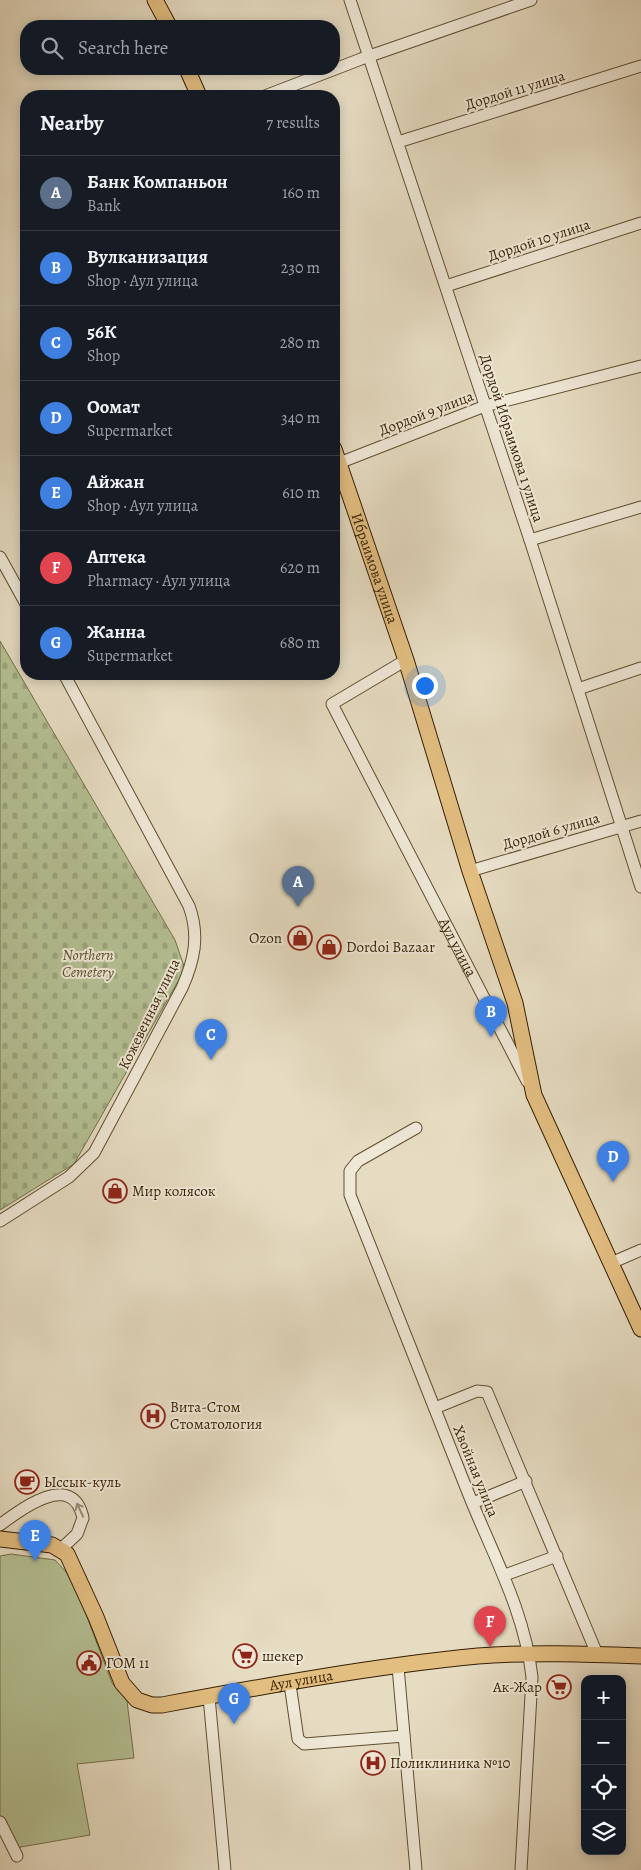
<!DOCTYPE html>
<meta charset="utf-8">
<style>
:root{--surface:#171b24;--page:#242831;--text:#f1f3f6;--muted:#9ea1a6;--line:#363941;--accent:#c59692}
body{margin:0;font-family:Alegreya,serif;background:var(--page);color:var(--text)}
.controls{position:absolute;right:15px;bottom:15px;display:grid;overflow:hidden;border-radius:10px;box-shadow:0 2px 12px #0003}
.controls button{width:45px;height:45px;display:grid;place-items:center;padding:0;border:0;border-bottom:1px solid var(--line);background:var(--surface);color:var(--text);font:25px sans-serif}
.you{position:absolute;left:424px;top:685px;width:18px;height:18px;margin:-12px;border:4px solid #fff;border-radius:50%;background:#1a73e8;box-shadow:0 0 0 8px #1a73e833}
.badge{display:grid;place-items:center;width:32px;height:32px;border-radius:50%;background:var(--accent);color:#fff;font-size:16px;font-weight:700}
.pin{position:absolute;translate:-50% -41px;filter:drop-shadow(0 1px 2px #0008)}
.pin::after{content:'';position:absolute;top:26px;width:18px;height:15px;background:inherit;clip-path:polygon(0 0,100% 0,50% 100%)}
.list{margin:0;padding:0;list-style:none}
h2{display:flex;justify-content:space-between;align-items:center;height:65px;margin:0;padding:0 20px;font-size:21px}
h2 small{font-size:16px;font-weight:400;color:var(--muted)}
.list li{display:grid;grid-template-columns:32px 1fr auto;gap:15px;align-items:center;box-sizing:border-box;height:75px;padding:0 20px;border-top:1px solid var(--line)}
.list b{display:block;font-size:19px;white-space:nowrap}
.list p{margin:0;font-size:16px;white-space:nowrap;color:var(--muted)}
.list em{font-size:16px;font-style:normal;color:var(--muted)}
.icon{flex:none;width:28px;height:28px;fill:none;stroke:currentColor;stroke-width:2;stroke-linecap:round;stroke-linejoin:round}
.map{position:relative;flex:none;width:641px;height:1870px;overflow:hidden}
.search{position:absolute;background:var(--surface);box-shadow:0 2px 12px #0003;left:20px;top:20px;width:320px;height:55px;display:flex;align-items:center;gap:12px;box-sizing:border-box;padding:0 18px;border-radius:20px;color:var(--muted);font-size:19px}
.panel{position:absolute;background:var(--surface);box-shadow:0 2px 12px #0003;left:20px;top:90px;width:320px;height:590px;border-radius:20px}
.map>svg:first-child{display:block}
.green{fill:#b4c093;stroke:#746f4a}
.cemetery{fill:url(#cemetery-stones);stroke:#746f4a}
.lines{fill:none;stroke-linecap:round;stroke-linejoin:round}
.minor-casing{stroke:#604e30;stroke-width:13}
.major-casing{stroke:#341e00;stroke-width:17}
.minor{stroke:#efe8d7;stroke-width:11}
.major{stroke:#e3be81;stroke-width:15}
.oneway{stroke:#9b8d76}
.labels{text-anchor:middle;stroke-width:4;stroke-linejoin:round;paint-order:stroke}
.street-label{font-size:15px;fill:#341e00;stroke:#efe8d7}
.poi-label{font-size:15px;fill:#341e00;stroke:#efe8d7;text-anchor:start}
.park-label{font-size:15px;font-style:italic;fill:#5a4f2c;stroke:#efe8d7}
</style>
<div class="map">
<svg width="641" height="1870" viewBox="0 0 641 1870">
<defs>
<pattern id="cemetery-stones" width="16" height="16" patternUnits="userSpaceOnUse" patternTransform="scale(1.25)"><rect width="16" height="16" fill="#b4c093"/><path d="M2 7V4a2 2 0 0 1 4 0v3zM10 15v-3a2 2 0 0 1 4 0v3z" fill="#9ba57d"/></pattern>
</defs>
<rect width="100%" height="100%" fill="#e6dcc2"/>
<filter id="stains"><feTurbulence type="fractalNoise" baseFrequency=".004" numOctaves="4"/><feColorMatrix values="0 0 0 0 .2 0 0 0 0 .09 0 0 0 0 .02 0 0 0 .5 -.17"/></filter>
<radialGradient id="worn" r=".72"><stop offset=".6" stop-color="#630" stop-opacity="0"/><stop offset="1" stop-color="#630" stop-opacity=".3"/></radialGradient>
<path class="green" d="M11,1554L55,1560L67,1573L82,1604L112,1683L127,1701L134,1758L77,1764L90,1835L15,1848L0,1818V1556Z"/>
<path class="cemetery" d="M0,641L175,940L185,969L74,1164L0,1210Z"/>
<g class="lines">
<g class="minor-casing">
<g id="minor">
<path d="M350,0L530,540L641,887"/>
<path d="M265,96L361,59L531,0"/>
<path d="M398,142L641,66"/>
<path d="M446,286L641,223"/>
<path d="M339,463L485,406L641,366"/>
<path d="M530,540L641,507"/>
<path d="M0,557L26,604"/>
<path id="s1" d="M406,660L332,704L527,1081"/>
<path d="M578,689L641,668"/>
<path d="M470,871L641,821"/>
<path d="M416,1128L358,1161L350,1171V1195C390,1295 429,1395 469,1495C493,1555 525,1612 532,1677L521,1870"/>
<path d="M0,1221L69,1177L94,1153L182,988C194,961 200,936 189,906L64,674"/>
<path d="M611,1263L641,1250"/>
<path d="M435,1408L477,1391L487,1392L597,1654"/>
<path d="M473,1503L526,1481"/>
<path d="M0,1525C21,1509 73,1470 83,1518L77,1534L61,1549"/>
<path d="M505,1575L557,1556"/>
<path d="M398,1667L416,1870"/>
<path d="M290,1684L298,1739L304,1744L404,1736"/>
<path d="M209,1697L225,1870"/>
<path d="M0,1822L17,1856"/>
</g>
</g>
<g class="major-casing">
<g id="major">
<path d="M155,0L169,26"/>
<path d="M187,69L199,96"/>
<path id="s2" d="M334,449L406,660L470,871L515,1003L534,1095L641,1329"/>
<path id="s3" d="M0,1539L52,1545L67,1554L96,1617L122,1683L137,1700L152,1705H162C265,1686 374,1666 478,1656C531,1652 587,1654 641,1656"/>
</g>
</g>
<use href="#minor" class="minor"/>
<use href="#major" class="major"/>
</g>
<defs><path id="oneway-shaft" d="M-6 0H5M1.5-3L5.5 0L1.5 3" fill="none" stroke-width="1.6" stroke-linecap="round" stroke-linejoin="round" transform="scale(1.25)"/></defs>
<use class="oneway" href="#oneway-shaft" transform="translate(80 1510) rotate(-115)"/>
<defs>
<g id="shop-ring" transform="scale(1.25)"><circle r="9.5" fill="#efe8d7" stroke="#8f2418" stroke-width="1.5"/><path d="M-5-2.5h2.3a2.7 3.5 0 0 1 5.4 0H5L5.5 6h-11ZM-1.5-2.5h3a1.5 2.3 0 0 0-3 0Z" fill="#8f2418"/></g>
<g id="hospital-ring" transform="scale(1.25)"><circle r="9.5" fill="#efe8d7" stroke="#8f2418" stroke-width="1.5"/><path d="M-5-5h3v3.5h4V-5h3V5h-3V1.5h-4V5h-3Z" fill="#8f2418"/></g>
<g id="cafe-ring" transform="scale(1.25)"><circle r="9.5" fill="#efe8d7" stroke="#8f2418" stroke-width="1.5"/><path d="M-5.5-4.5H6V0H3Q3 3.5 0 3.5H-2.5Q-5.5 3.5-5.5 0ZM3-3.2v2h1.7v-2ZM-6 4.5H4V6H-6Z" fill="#8f2418"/></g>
<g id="supermarket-ring" transform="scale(1.25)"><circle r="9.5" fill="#efe8d7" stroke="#8f2418" stroke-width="1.5"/><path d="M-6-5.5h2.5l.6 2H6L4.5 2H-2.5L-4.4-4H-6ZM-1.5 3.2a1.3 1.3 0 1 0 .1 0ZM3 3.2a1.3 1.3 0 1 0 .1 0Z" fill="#8f2418"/></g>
<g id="civic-ring" transform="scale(1.25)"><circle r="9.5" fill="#efe8d7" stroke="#8f2418" stroke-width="1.5"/><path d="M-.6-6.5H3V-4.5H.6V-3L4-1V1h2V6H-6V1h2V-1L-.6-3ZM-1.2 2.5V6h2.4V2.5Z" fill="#8f2418"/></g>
</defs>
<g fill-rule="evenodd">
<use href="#shop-ring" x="300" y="938"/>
<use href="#shop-ring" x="329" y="947"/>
<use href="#shop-ring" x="115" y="1191"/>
<use href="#hospital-ring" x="153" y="1416"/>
<use href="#cafe-ring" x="27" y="1482"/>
<use href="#supermarket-ring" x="245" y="1656"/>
<use href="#civic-ring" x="89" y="1663"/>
<use href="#supermarket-ring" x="559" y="1687"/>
<use href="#hospital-ring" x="373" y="1763"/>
</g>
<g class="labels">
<g class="street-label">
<text transform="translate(515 90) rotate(-17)" y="5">Дордой 11 улица</text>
<text transform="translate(539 240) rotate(-18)" y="5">Дордой 10 улица</text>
<text transform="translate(426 413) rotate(-21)" y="5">Дордой 9 улица</text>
<text transform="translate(512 438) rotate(72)" y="5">Дордой Ибраимова 1 улица</text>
<text dy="5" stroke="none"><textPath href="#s2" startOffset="126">Ибраимова улица</textPath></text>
<text transform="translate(551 831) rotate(-16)" y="5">Дордой 6 улица</text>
<text dy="5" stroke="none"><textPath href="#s1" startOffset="360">Аул улица</textPath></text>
<text transform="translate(149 1014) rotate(-64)" y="5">Кожевенная улица</text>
<text transform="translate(476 1471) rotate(68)" y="5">Хвойная улица</text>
<text dy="5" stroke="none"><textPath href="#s3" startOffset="400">Аул улица</textPath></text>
</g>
<g class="poi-label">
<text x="282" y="943" text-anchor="end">Ozon</text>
<text x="346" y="952">Dordoi Bazaar</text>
<text x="132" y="1196">Мир колясок</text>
<text x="170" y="1412">Вита-Стом<tspan x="170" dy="17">Стоматология</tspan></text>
<text x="44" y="1487">Ыссык-куль</text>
<text x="262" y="1661">шекер</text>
<text x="106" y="1668">ГОМ 11</text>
<text x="542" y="1692" text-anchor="end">Ак-Жар</text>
<text x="390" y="1768">Поликлиника №10</text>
</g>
<g class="park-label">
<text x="88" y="960">Northern<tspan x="88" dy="17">Cemetery</tspan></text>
</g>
</g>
<rect width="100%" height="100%" filter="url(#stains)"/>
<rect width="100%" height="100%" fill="url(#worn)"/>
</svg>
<div class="controls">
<button>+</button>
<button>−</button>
<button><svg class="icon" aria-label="locate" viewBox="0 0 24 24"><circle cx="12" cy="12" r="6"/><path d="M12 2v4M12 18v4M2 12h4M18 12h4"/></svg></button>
<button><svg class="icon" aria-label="layers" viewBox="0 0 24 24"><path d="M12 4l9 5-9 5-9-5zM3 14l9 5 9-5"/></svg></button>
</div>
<div class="you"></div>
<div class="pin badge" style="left:298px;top:907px;background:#5c6f8a">A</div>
<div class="pin badge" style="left:491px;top:1037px;background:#3f7fe0">B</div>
<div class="pin badge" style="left:211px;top:1060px;background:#3f7fe0">C</div>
<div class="pin badge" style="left:613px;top:1182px;background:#3f7fe0">D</div>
<div class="pin badge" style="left:35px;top:1561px;background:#3f7fe0">E</div>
<div class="pin badge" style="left:490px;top:1647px;background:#e0444e">F</div>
<div class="pin badge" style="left:234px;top:1724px;background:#3f7fe0">G</div>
<div class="search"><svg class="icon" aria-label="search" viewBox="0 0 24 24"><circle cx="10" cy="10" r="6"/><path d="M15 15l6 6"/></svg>Search here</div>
<section class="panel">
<h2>Nearby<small>7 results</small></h2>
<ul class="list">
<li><span class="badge" style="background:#5c6f8a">A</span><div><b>Банк Компаньон</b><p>Bank</p></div><em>160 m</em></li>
<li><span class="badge" style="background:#3f7fe0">B</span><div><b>Вулканизация</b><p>Shop · Аул улица</p></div><em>230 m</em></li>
<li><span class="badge" style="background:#3f7fe0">C</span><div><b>56К</b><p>Shop</p></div><em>280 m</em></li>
<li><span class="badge" style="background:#3f7fe0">D</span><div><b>Оомат</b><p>Supermarket</p></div><em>340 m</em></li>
<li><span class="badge" style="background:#3f7fe0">E</span><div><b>Айжан</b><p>Shop · Аул улица</p></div><em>610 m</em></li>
<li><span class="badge" style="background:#e0444e">F</span><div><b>Аптека</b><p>Pharmacy · Аул улица</p></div><em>620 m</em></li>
<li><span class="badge" style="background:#3f7fe0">G</span><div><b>Жанна</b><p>Supermarket</p></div><em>680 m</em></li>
</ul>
</section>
</div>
